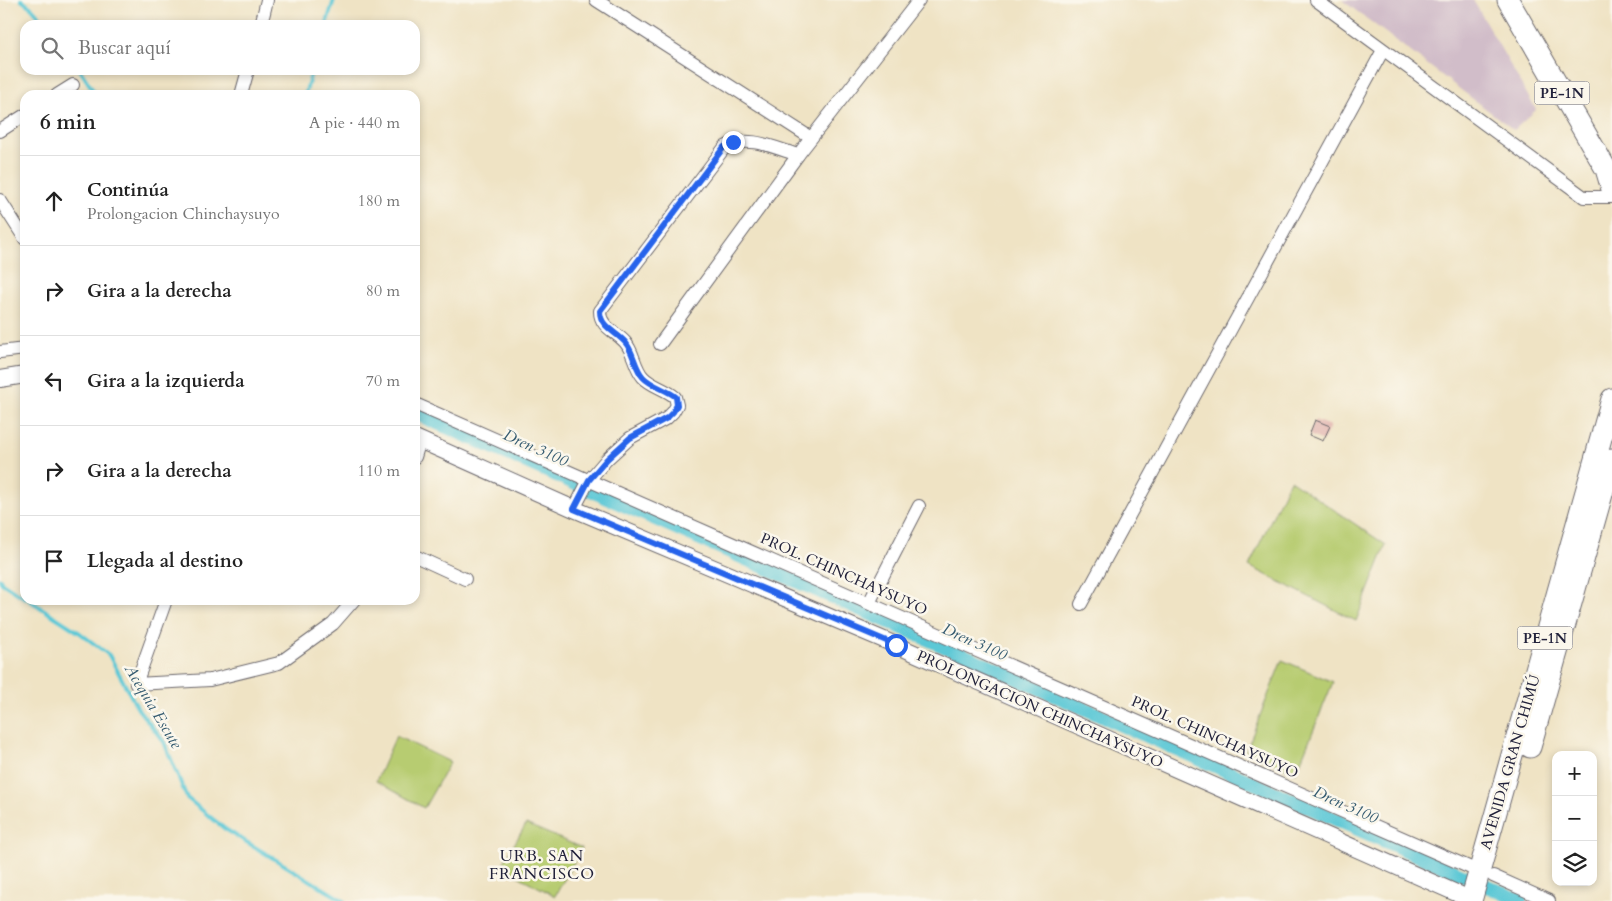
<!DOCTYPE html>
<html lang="es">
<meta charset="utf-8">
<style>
:root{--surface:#fff;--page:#f6f6f6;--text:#222;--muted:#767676;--line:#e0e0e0}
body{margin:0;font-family:Cardo,serif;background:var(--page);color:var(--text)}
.controls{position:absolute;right:15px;bottom:15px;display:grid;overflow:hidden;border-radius:10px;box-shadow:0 2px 8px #0003}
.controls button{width:45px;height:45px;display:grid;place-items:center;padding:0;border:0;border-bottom:1px solid var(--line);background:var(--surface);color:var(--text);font:25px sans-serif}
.stop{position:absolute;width:15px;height:15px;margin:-11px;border:4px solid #2563eb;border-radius:50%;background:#fff}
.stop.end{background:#2563eb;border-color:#fff;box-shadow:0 1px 5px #0008}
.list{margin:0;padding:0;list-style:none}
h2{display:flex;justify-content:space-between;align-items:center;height:65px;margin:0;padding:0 20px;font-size:21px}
h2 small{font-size:16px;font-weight:400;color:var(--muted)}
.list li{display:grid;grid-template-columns:32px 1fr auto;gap:15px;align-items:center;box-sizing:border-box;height:90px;padding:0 20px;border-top:1px solid var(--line)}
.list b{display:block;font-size:19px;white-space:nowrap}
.list p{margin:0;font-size:16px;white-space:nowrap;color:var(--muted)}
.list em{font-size:16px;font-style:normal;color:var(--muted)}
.icon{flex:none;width:28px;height:28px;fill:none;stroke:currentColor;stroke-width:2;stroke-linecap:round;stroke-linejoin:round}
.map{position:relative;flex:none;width:1612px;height:901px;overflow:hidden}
.search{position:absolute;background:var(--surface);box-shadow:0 2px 8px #0003;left:20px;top:20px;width:400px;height:55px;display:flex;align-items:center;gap:12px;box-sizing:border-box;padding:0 18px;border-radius:15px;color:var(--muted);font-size:19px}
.panel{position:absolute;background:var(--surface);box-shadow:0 2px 8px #0003;left:20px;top:90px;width:400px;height:515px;border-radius:15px}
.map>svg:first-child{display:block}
.industrial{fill:#d1bdc9}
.green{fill:#b7cc71;stroke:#6c7756}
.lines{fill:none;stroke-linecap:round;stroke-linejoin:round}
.stream{stroke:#5cc8d6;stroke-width:4}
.canal{stroke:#5cc8d6;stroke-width:14}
.building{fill:#dfada8}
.minor-casing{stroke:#6a666b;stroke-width:14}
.tertiary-casing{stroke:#6a666b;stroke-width:18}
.trunk-casing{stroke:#6a666b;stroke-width:23}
.minor{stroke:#fff;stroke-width:12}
.tertiary{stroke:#fff;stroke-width:16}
.trunk{stroke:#fff;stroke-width:21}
.route{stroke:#2563eb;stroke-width:6}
.labels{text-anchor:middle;stroke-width:5;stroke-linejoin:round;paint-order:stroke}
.shield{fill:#fbf7ec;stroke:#636270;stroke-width:1}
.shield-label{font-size:14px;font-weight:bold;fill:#22223b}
.street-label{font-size:15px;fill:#22223b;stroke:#fbf7ec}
.water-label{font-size:16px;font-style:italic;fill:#365c71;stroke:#fbf7ec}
.neighbourhood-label{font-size:16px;letter-spacing:1px;fill:#22223b;stroke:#fbf7ec}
</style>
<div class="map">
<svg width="1612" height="901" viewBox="0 0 1612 901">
<rect width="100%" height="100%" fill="#fbf7ec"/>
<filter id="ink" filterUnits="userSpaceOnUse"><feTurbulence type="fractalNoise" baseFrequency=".02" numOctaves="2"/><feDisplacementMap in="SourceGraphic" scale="10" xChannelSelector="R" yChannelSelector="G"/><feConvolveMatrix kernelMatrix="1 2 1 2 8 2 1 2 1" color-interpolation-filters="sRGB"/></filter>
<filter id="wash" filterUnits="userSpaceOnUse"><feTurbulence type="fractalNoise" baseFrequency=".0096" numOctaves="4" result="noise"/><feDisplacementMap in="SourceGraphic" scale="20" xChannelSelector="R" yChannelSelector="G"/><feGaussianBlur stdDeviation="1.12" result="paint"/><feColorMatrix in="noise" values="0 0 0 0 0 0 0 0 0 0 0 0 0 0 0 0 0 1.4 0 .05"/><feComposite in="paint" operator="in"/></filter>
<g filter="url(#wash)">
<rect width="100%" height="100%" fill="#efe3c4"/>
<path class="industrial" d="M1342,0H1473L1536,110L1514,130Z"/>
<g class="green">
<path d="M1290,480L1386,545L1356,621L1249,566Z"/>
<path d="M1282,660L1333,682L1296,773L1246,751Z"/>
<path d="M396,736L450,762L424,808L376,781Z"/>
<path d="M526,824L582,848L555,896L501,867Z"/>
</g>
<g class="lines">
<g class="stream">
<path d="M21,0L32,8L47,25"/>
<path d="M326,25L334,0"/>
<path d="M80,70L96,95"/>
<path d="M305,95L312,70"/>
<path d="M0,579L2,583L25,598"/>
<path d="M29,600L80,633L109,655L138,709L164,742L187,798L225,829L344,901"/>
</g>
<path class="canal" d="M415,413L1521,901"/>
</g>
<g id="blocks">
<path class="building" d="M1315,420L1330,426L1323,441L1309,435Z"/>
</g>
</g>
<g filter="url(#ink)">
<use href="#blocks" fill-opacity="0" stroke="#6a666b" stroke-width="1"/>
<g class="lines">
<g class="minor-casing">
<g id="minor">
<path d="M596,0L811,138"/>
<path d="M1316,0L1584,197H1612"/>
<path d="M261,25L267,0"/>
<path d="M57,95L73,85"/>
<path d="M241,95L248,70"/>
<path d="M0,131L25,115"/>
<path d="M0,200L25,239"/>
<path d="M660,344L798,155L919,0"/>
<path d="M0,352L25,349"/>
<path d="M415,404L1480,872"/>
<path d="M415,457L420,440"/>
<path d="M574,509L589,480L607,459L630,438L667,418L673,412L677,405L675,397C666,389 651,386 643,377C634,367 634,352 625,342C615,331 600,327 600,311L725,147C747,134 775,148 798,155"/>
<path d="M415,556L465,579"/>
<path d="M166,600L136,684L210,680L279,663L333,624L354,600"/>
<path d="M869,603L919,506"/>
<path d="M1081,604L1383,50"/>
<path d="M1493,876L1549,901"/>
</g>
</g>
<g class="tertiary-casing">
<g id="tertiary">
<path d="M0,379L25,375"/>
<path d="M415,438L574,509L896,645L1472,900"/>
</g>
</g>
<g class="trunk-casing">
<g id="trunk">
<path d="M1508,0L1606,169L1612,189"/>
<path d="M1530,747L1612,459"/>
<path d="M1471,901L1612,399"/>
</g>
</g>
<use href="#minor" class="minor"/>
<use href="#tertiary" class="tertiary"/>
<use href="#trunk" class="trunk"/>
</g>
</g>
<g class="lines" filter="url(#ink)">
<path class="route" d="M733,142L724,147L600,311C600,327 615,331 625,342C634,352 634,367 643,377C651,386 666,389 676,397L677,405L673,412L667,418L630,438L607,459L589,480L574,509L896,645"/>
</g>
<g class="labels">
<g class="shield">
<rect x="1534.5" y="81.5" width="55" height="23" rx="4"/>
<rect x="1517.5" y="626.5" width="55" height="23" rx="4"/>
</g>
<g class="shield-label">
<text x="1562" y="98">PE-1N</text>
<text x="1545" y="643">PE-1N</text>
</g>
<g class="street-label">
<text transform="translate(844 574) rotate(24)" y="5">PROL. CHINCHAYSUYO</text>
<text transform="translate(1040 709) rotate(24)" y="5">PROLONGACION CHINCHAYSUYO</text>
<text transform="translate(1215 737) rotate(24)" y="5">PROL. CHINCHAYSUYO</text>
<text transform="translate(1510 762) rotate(-74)" y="5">AVENIDA GRAN CHIMÚ</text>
</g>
<g class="water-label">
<text transform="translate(536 447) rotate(24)" y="6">Dren 3100</text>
<text transform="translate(975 641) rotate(24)" y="6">Dren 3100</text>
<text transform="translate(154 706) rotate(59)" y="6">Acequia Escute</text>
<text transform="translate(1346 804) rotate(24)" y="6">Dren 3100</text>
</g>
<g class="neighbourhood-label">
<text x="542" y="861">URB. SAN<tspan x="542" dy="18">FRANCISCO</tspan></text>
</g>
</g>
</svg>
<div class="controls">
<button>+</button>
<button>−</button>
<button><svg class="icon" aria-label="layers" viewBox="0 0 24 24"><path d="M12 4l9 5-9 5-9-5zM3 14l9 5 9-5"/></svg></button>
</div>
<div class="stop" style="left:896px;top:645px"></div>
<div class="stop end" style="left:733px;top:142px"></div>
<div class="search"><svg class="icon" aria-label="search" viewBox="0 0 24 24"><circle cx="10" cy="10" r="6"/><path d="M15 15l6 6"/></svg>Buscar aquí</div>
<section class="panel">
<h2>6 min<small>A pie · 440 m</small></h2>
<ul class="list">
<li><svg class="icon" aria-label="ahead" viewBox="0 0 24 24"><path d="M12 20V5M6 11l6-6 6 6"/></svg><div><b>Continúa</b><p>Prolongacion Chinchaysuyo</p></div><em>180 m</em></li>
<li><svg class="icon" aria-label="right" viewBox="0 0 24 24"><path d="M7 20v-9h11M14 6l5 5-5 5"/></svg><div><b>Gira a la derecha</b></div><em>80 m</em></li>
<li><svg class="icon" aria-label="left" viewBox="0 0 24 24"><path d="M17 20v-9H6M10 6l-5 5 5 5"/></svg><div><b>Gira a la izquierda</b></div><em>70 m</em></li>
<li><svg class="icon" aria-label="right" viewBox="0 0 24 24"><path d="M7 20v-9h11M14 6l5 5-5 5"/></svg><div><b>Gira a la derecha</b></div><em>110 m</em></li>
<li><svg class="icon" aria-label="arrive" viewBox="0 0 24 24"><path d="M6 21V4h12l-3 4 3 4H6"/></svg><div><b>Llegada al destino</b></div></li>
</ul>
</section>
</div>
